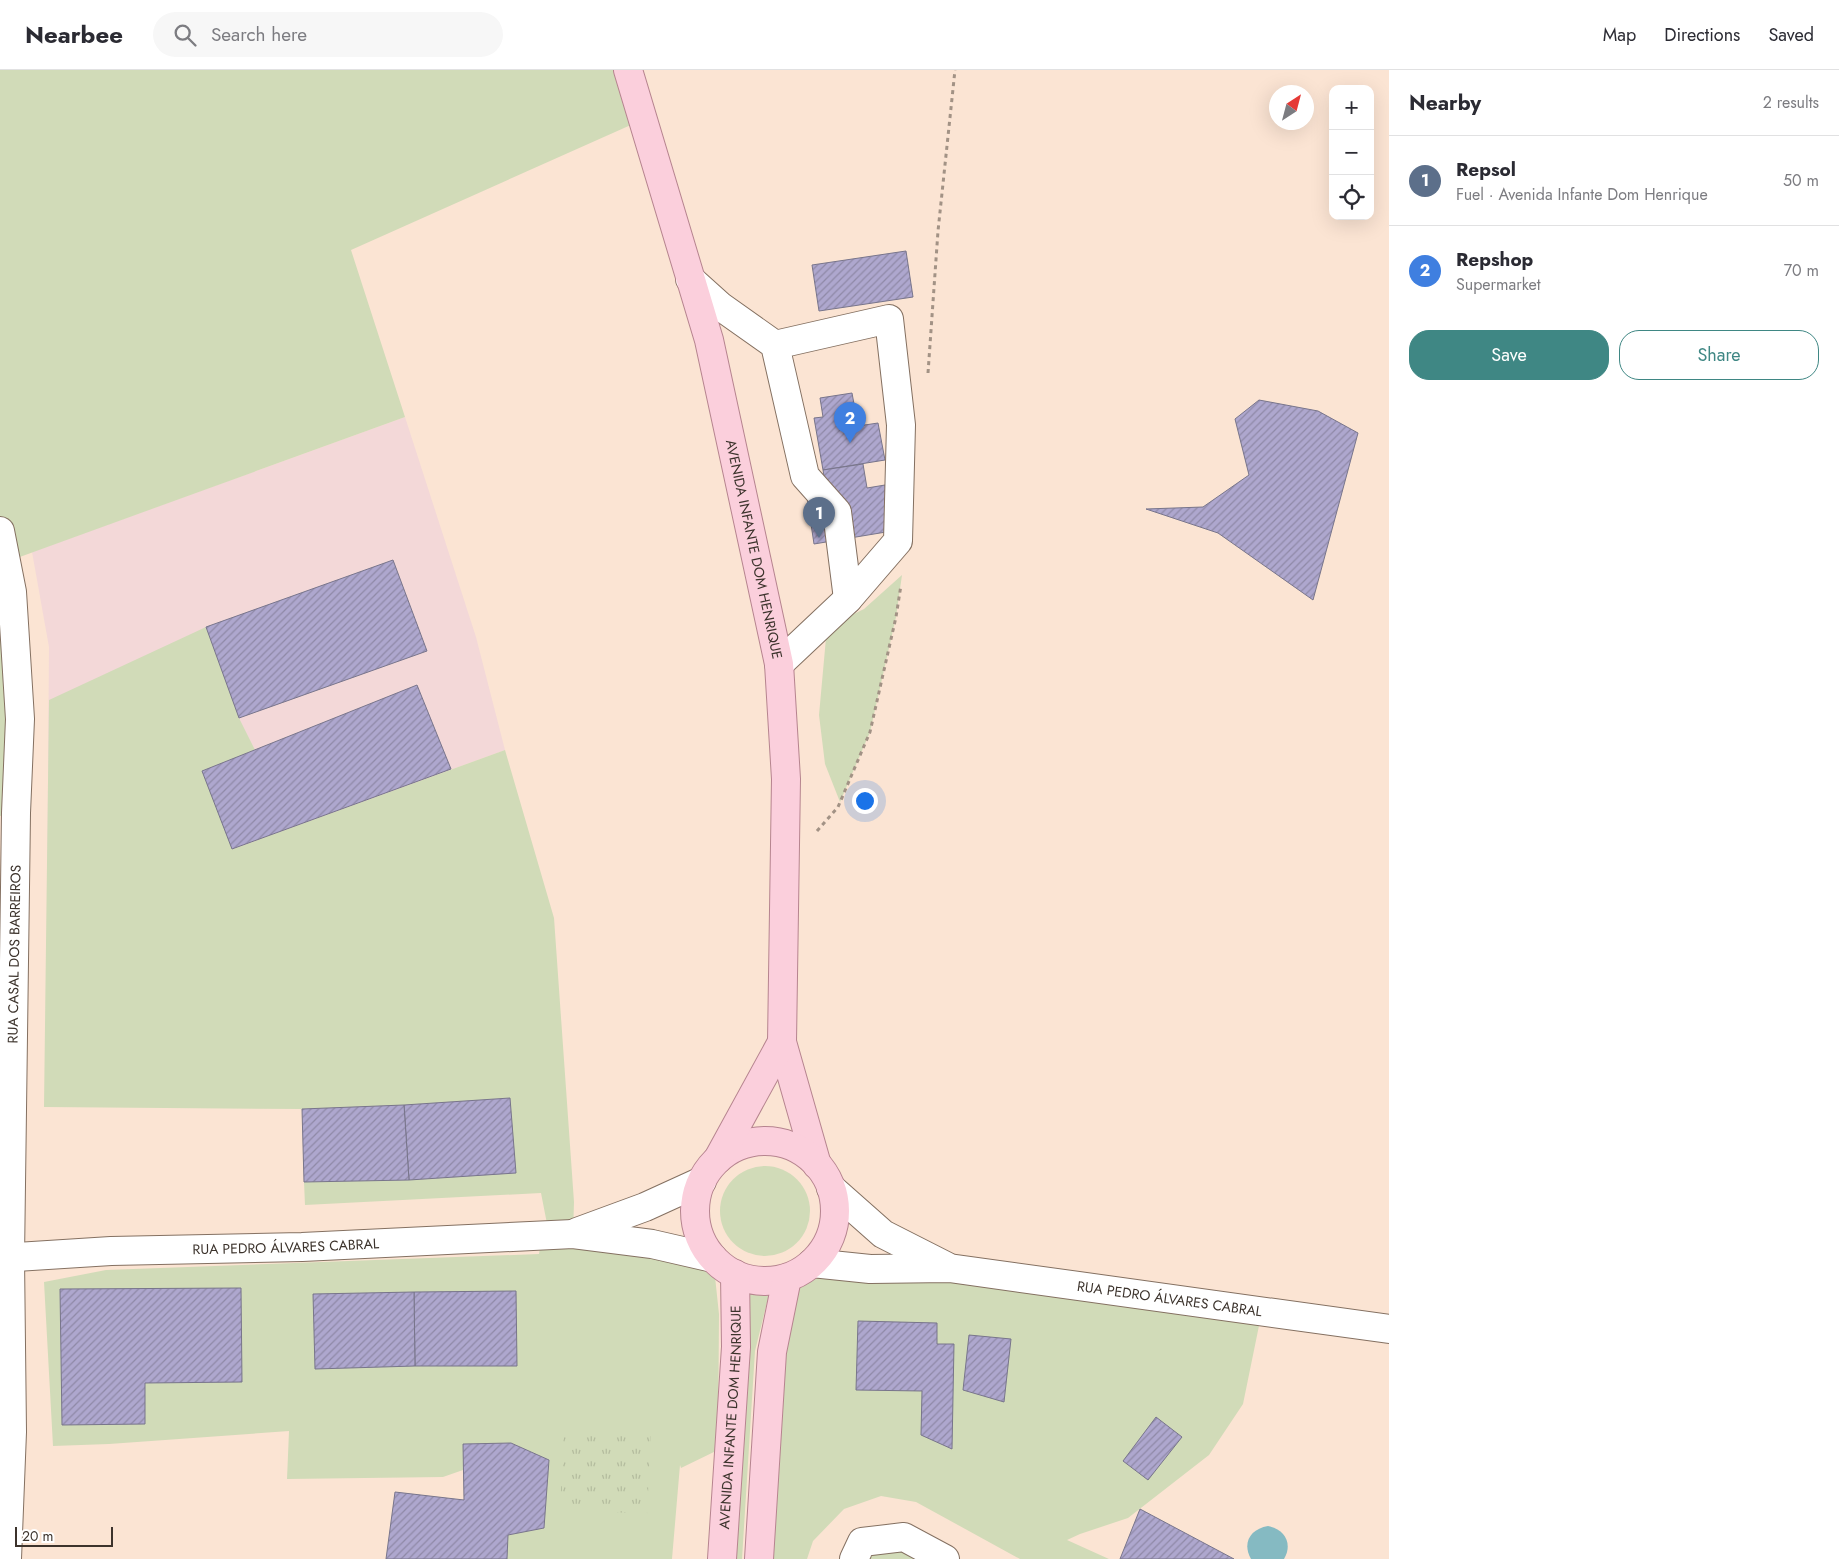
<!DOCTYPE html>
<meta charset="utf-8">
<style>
:root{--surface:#fff;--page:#f7f7f7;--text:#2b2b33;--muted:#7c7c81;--line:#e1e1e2;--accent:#3f8784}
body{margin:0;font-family:Jost,sans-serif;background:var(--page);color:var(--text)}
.controls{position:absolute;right:15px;top:15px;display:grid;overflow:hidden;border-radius:10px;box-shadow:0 5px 20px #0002}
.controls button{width:45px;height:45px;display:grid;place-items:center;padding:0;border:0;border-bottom:1px solid var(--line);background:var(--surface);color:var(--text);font:25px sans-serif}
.compass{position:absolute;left:1269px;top:15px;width:45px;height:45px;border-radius:50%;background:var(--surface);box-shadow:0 5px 20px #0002;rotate:36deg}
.scale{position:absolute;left:15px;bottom:12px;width:98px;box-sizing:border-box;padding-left:5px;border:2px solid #3c332c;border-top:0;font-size:14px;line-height:18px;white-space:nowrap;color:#3c332c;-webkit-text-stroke:4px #fff;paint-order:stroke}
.you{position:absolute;left:864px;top:730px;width:18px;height:18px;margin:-12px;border:4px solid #fff;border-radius:50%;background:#1a73e8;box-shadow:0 0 0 8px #1a73e833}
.badge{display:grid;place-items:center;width:32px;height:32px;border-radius:50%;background:var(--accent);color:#fff;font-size:16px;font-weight:700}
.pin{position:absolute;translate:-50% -41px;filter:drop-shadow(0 1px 2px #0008)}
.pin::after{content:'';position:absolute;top:26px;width:18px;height:15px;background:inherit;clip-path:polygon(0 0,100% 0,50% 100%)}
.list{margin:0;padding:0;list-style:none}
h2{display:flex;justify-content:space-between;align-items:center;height:65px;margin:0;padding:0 20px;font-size:21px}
h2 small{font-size:16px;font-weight:400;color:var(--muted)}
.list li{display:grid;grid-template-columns:32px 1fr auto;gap:15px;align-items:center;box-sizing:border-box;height:90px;padding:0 20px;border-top:1px solid var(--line)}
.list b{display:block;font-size:19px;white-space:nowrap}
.list p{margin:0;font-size:16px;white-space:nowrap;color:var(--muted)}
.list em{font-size:16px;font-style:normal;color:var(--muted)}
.actions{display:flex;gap:10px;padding:15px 20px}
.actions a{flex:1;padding:11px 0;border:1px solid var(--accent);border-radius:20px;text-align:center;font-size:18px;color:var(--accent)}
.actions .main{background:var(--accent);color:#fff}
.icon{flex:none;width:28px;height:28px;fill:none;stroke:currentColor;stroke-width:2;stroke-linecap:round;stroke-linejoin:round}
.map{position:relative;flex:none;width:1389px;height:1489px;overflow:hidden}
header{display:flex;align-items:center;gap:30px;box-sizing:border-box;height:70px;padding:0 25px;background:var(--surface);border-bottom:1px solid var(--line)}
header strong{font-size:24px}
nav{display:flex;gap:28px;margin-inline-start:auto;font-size:18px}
.search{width:350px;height:45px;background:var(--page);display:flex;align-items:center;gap:12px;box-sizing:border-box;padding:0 18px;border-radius:28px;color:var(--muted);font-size:19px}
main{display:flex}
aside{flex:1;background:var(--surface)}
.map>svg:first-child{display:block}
.industrial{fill:#f3d8d8}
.grass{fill:#d1dbb8}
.park{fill:url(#park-tufts)}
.water{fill:#85bac2}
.building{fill:url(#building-hatch);stroke:#78758b}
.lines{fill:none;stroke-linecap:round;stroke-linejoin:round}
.minor-casing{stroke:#847061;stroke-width:30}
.major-casing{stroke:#b6848f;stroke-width:30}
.path{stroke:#a29285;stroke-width:3;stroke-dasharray:4 4;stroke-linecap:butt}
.minor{stroke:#fff;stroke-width:28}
.major{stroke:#fbcfdc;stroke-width:28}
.labels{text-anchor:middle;stroke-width:4;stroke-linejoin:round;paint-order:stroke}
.street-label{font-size:14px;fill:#3c332c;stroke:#fff}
</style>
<header>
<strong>Nearbee</strong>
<div class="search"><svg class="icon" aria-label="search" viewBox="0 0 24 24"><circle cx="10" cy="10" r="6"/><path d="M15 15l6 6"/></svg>Search here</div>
<nav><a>Map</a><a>Directions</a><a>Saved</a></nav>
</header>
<main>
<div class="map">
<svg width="1389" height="1489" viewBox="0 0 1389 1489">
<defs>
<pattern id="park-tufts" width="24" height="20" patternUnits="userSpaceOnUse" patternTransform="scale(1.25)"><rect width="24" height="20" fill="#d1dbb8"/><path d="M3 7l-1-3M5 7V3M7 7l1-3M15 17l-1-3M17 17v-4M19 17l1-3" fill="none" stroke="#b4bc9e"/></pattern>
<pattern id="building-hatch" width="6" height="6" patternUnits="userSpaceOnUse" patternTransform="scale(1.25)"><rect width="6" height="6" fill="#aea7ce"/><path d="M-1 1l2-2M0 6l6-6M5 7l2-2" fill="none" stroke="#8f89a7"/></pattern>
</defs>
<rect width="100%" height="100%" fill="#fbe4d3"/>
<path class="industrial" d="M405,347L476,567L505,680L47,847L49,577L32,482Z"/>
<g class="grass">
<path d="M0,0H628L642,50L351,180L405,347L6,492L16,743L0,746Z"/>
<path d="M902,505L896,547L870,662L840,732L825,694L819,645L827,557L864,539Z"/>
<path d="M206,557L239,648L255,680L202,701L233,779L505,680L554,848L574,1132L573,1164L713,1188L719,1244L718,1380L681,1398L680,1395L672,1489H507L508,1465L544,1458L549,1390L511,1373L463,1374V1400L443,1407L287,1409L289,1361L109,1374L53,1376L44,1212L106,1200L539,1184L542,1165L549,1164L541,1123L305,1135L304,1112L409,1110L515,1103L510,1028L405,1035L302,1039L44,1037L49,630Z"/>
<circle cx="765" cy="1141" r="45"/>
<path d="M812,1193L1262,1241L1243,1334L1209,1385L1128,1448L1080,1464L1067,1470L1109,1489H1020L916,1432L881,1426L844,1439L813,1471L807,1489H759L787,1208L801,1202Z"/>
<path d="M741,1213C752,1218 760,1219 771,1216L755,1281L742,1489H730Z"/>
<path d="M862,1472L945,1489H854Z"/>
</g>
<path class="park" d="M564,1359L651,1364L647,1444L560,1439Z"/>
<path class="water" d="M1268,1456C1285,1459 1293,1474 1284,1489H1251C1242,1473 1250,1459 1268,1456Z"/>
<g class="building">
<path d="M906,181L913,227L819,241L812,195Z"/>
<path d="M852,323L858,356L878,353L885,390L823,400L814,348L823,347L820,328Z"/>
<path d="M1259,330L1318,341L1358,363L1313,530L1218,463L1146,439L1203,437L1249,405L1235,349Z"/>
<path d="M863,394L867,418L885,415L892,461L814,474L807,427L827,424L823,400Z"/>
<path d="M393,490L427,581L239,648L206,557Z"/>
<path d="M417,615L451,699L232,779L202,701Z"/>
<path d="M510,1028L516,1103L409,1110L404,1035Z"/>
<path d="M404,1035L409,1110L304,1112L302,1039Z"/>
<path d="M241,1218L242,1312L145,1313V1354L62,1355L60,1219Z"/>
<path d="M516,1221L517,1296H415L414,1222Z"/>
<path d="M414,1222L415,1296L315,1299L313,1224Z"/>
<path d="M858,1251L937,1253V1274H954L952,1379L921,1365L922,1321L856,1320Z"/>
<path d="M969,1265L1011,1269L1004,1332L963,1320Z"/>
<path d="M1156,1347L1182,1367L1148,1410L1123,1391Z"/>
<path d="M511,1373L549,1390L544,1458L508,1465L507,1489H386L395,1422L464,1430L463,1374Z"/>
<path d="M1140,1439L1234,1489H1120Z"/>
</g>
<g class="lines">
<g class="minor-casing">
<g id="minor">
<path d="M690,209L720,236L775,275L805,406L837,442L848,529"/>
<path d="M775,275L889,249L901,355L898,471L848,529L779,594"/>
<path d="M0,461L12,522L20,649L16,743L10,1188L12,1362L7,1489"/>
<path d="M831,1118L883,1164L946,1196"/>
<path d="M577,1162L645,1137L702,1111"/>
<path id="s1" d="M0,1188L111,1181L302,1177L573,1164L652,1174L713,1188"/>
<path id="s2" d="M812,1193L870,1199L949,1198L1389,1259"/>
<path d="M854,1489L862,1472L904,1467L945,1489"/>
</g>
</g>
<g class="major-casing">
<g id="major">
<path id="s3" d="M628,0L709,270L779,594L786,709L782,972L817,1095"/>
<circle cx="765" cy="1141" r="70"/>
<path d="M718,1089L782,972"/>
<path id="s4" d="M722,1489L736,1277L735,1204"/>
<path d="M759,1489L772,1282L787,1208"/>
</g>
</g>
<g class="path">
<path d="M928,303L938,161L955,0"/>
<path d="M817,761L838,737L870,662L896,547L901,515"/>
</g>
<use href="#minor" class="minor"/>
<use href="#major" class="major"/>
</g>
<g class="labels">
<g class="street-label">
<text dy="5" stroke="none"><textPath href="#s3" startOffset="496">AVENIDA INFANTE DOM HENRIQUE</textPath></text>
<text transform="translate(14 884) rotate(-89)" y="5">RUA CASAL DOS BARREIROS</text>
<text dy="5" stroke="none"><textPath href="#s1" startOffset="286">RUA PEDRO ÁLVARES CABRAL</textPath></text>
<text dy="5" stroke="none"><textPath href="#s2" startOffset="360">RUA PEDRO ÁLVARES CABRAL</textPath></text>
<text dy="5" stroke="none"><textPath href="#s4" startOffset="142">AVENIDA INFANTE DOM HENRIQUE</textPath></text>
</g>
</g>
</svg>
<div class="controls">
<button>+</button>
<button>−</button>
<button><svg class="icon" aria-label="locate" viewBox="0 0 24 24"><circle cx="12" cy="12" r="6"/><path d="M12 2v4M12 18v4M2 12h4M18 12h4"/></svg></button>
</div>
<svg class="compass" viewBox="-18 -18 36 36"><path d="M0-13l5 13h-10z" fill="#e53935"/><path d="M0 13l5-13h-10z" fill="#7c7c81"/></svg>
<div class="scale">20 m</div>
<div class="you"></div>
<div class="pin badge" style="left:819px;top:468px;background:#5c6f8a">1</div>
<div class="pin badge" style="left:850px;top:373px;background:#3f7fe0">2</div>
</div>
<aside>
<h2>Nearby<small>2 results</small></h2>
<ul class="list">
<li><span class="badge" style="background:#5c6f8a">1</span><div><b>Repsol</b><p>Fuel · Avenida Infante Dom Henrique</p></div><em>50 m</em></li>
<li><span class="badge" style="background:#3f7fe0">2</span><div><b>Repshop</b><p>Supermarket</p></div><em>70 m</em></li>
</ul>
<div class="actions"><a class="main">Save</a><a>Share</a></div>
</aside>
</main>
